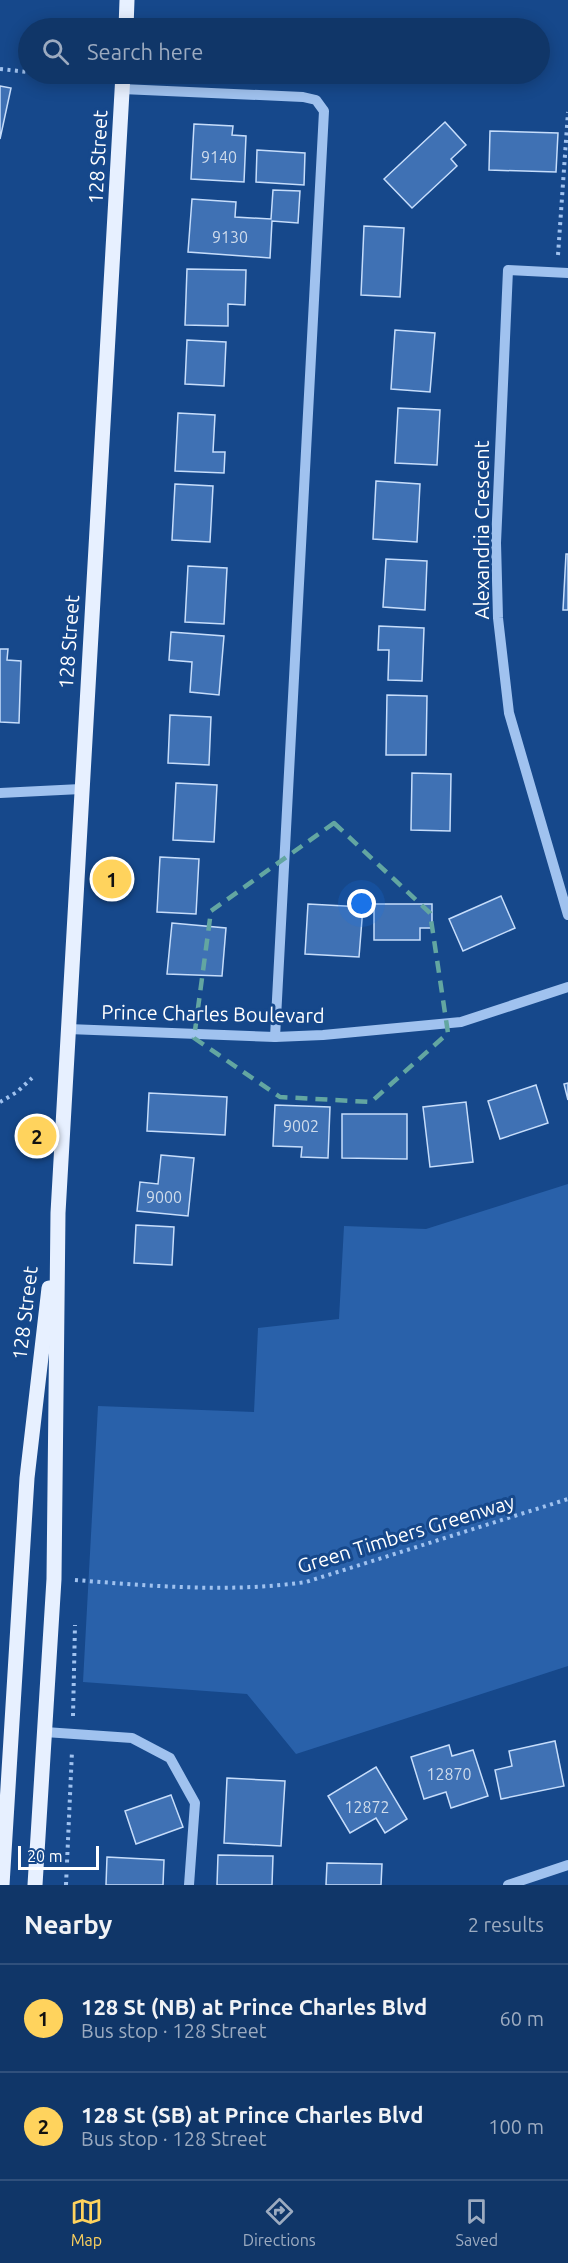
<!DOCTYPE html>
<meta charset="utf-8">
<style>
:root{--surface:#103668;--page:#193e6e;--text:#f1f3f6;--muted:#9cabc0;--line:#30507c;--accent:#ffd35d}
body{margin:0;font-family:Ubuntu,sans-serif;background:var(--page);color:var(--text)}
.scale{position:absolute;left:18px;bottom:15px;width:81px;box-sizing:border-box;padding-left:6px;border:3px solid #fff;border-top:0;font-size:16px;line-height:21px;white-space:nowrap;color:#fff;-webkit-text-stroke:4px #16488b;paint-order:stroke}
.you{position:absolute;left:362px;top:904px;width:21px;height:21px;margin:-15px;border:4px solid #fff;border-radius:50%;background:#1a73e8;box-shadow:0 0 0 9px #1a73e833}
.badge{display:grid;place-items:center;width:39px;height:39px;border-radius:50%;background:var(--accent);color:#111;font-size:20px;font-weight:700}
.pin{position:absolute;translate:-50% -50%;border:3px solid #fff;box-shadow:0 2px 6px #0006}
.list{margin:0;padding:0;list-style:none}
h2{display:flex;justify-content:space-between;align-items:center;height:78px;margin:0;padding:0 24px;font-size:26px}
h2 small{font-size:20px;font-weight:400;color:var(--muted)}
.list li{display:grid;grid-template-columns:39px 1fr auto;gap:18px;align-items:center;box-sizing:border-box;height:108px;padding:0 24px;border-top:2px solid var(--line)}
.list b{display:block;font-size:22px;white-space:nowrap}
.list p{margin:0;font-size:20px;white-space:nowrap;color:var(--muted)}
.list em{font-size:20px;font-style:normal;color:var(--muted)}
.icon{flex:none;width:33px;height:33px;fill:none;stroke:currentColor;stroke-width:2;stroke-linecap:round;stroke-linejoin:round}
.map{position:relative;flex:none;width:568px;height:1885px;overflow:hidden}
.search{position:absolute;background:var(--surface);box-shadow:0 3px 15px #0003;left:18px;right:18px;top:18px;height:66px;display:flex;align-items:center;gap:15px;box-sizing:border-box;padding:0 21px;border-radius:33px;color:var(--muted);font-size:22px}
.sheet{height:294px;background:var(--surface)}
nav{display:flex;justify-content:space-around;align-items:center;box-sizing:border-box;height:84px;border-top:2px solid var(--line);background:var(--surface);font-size:16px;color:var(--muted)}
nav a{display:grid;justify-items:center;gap:3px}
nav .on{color:var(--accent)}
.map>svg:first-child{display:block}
.green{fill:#2961aa}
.building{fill:#3f71b4;stroke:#c6ddfb;stroke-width:1.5}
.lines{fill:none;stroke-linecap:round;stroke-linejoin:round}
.path{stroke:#a0c2ef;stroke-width:4;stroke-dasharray:3 4.5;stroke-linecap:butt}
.minor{stroke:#a0c2ef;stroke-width:10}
.major{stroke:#e7f0ff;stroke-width:15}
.marked{fill:none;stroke:#63a6a1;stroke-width:4.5;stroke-dasharray:12 8;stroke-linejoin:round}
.labels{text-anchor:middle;stroke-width:6;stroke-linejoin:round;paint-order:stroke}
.number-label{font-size:16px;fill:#cfdcec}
.street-label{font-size:20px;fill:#fff;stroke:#16488b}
</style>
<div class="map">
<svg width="568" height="1885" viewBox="0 0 568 1885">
<rect width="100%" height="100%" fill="#16488b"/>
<path class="green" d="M568,1184V1666L296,1754L247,1694L83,1682L98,1406L254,1412L258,1328L339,1319L344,1226L426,1229Z"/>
<g class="building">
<path d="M0,86L11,88L0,139Z"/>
<path d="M445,122L466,145L451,159L457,166L412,208L384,179Z"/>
<path d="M194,124L233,126L232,135L246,136L244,182L191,179Z"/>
<path d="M490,131L558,133L556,172L489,170Z"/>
<path d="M257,150L305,153L304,185L256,182Z"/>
<path d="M273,190L300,191L298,223L272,221L270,258L188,252L192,199L236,202L235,217L271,219Z"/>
<path d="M364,226L404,228L400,297L361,295Z"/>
<path d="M187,269L246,270L245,305L228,304V326L185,325Z"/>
<path d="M395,330L435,333L430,392L391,389Z"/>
<path d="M187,340L226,342L224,386L185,384Z"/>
<path d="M398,408L440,410L437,465L395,463Z"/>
<path d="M178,413L215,415L213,452H225L224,473L175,471Z"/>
<path d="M376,481L420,484L417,542L373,539Z"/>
<path d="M175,484L213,486L210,542L172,540Z"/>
<path d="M566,554H568V610H563Z"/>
<path d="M386,559L427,561L425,610L383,607Z"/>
<path d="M188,566L227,568L224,624L185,622Z"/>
<path d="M379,626L424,628L422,681L388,680L389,650H378Z"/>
<path d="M171,632L224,636L219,695L190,692L192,662L169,660Z"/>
<path d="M0,649H8L7,660L21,661L19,723L0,722Z"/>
<path d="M387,695L427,696L426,755H386Z"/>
<path d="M170,715L211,717L209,765L168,763Z"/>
<path d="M412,773L451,774L450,831L411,830Z"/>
<path d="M176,783L217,785L214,842L173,840Z"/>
<path d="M160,857L199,859L196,914L157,912Z"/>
<path d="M501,896L515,928L463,951L449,919Z"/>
<path d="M308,904L363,907L359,957L305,954Z"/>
<path d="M374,904H432V928H420V940H374Z"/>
<path d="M172,923L226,928L222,976L167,974Z"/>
<path d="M568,1083V1100L564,1084Z"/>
<path d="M536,1085L548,1123L500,1139L488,1101Z"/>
<path d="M149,1093L227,1097L225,1135L147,1131Z"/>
<path d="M466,1102L473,1162L430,1167L423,1107Z"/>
<path d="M275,1105L330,1107L328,1158L301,1157L302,1147L273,1146Z"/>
<path d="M342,1114H407V1159L342,1158Z"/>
<path d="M161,1155L194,1158L188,1216L137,1211L140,1182L158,1184Z"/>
<path d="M136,1225L174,1227L172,1265L134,1263Z"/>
<path d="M555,1741L564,1786L501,1799L495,1770L512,1766L509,1751Z"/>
<path d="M449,1745L452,1756L473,1750L488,1796L451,1808L446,1792L424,1799L411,1757Z"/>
<path d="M376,1767L407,1819L385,1833L376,1818L350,1833L328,1796Z"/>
<path d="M227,1778L285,1781L281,1846L224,1843Z"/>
<path d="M171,1795L183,1827L136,1844L125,1811Z"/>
<path d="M218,1855L273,1856L272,1885H217Z"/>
<path d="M107,1857L164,1860L163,1885H106Z"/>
<path d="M327,1863L382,1864L381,1885H326Z"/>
</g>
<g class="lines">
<g class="path">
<path d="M0,69L28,72"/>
<path d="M51,74L72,75"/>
<path d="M558,255L568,112"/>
<path d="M0,1102L17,1092L32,1078"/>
<path d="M75,1580C151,1586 230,1593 306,1582L568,1499"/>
<path d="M73,1716L75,1625"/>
<path d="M66,1885L72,1751"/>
</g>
<g class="minor">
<path d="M122,89L303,97L316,100L324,111L275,1037"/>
<path d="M568,273L508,270L496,543L498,618L509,713L568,915"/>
<path d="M0,793L81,789"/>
<path d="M68,1029L275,1037L323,1035L461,1022L568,987"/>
<path d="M45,1732L132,1738L170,1758L195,1803L189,1885"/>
<path d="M508,1885L568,1865"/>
</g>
<g class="major">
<path d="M126,28L127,0"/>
<path d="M2,1885L27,1478L49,1288"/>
<path d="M35,1885L54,1579L58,1213L123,74"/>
</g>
</g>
<path class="marked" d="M334,823L430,913L448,1033L371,1102L280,1097L194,1038L211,911Z"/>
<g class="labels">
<g class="number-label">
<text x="219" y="163">9140</text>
<text x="230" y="243">9130</text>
<text x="301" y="1132">9002</text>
<text x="164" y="1203">9000</text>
<text x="449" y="1780">12870</text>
<text x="367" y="1813">12872</text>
</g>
<g class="street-label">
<text transform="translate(98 157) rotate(-87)" y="7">128 Street</text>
<text transform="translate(482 530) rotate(-90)" y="7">Alexandria Crescent</text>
<text transform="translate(69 642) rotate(-86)" y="7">128 Street</text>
<text transform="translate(213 1014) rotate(1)" y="7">Prince Charles Boulevard</text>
<text transform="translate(25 1313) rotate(-83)" y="7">128 Street</text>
<text transform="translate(406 1534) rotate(-17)" y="7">Green Timbers Greenway</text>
</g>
</g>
</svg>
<div class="scale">20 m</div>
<div class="you"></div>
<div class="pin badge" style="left:112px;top:879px">1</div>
<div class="pin badge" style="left:37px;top:1136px">2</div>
<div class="search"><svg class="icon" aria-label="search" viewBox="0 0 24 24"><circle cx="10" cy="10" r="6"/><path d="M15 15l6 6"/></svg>Search here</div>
</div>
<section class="sheet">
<h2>Nearby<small>2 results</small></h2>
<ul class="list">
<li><span class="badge">1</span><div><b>128 St (NB) at Prince Charles Blvd</b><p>Bus stop · 128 Street</p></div><em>60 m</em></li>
<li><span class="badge">2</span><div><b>128 St (SB) at Prince Charles Blvd</b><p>Bus stop · 128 Street</p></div><em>100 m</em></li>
</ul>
</section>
<nav>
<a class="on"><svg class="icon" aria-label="map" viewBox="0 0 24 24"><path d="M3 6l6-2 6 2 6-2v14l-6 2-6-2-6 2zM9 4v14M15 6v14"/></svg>Map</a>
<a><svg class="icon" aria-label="directions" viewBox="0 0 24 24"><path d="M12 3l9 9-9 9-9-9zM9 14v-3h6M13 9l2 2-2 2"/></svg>Directions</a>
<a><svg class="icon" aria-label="saved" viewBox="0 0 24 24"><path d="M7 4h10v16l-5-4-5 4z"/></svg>Saved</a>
</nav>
